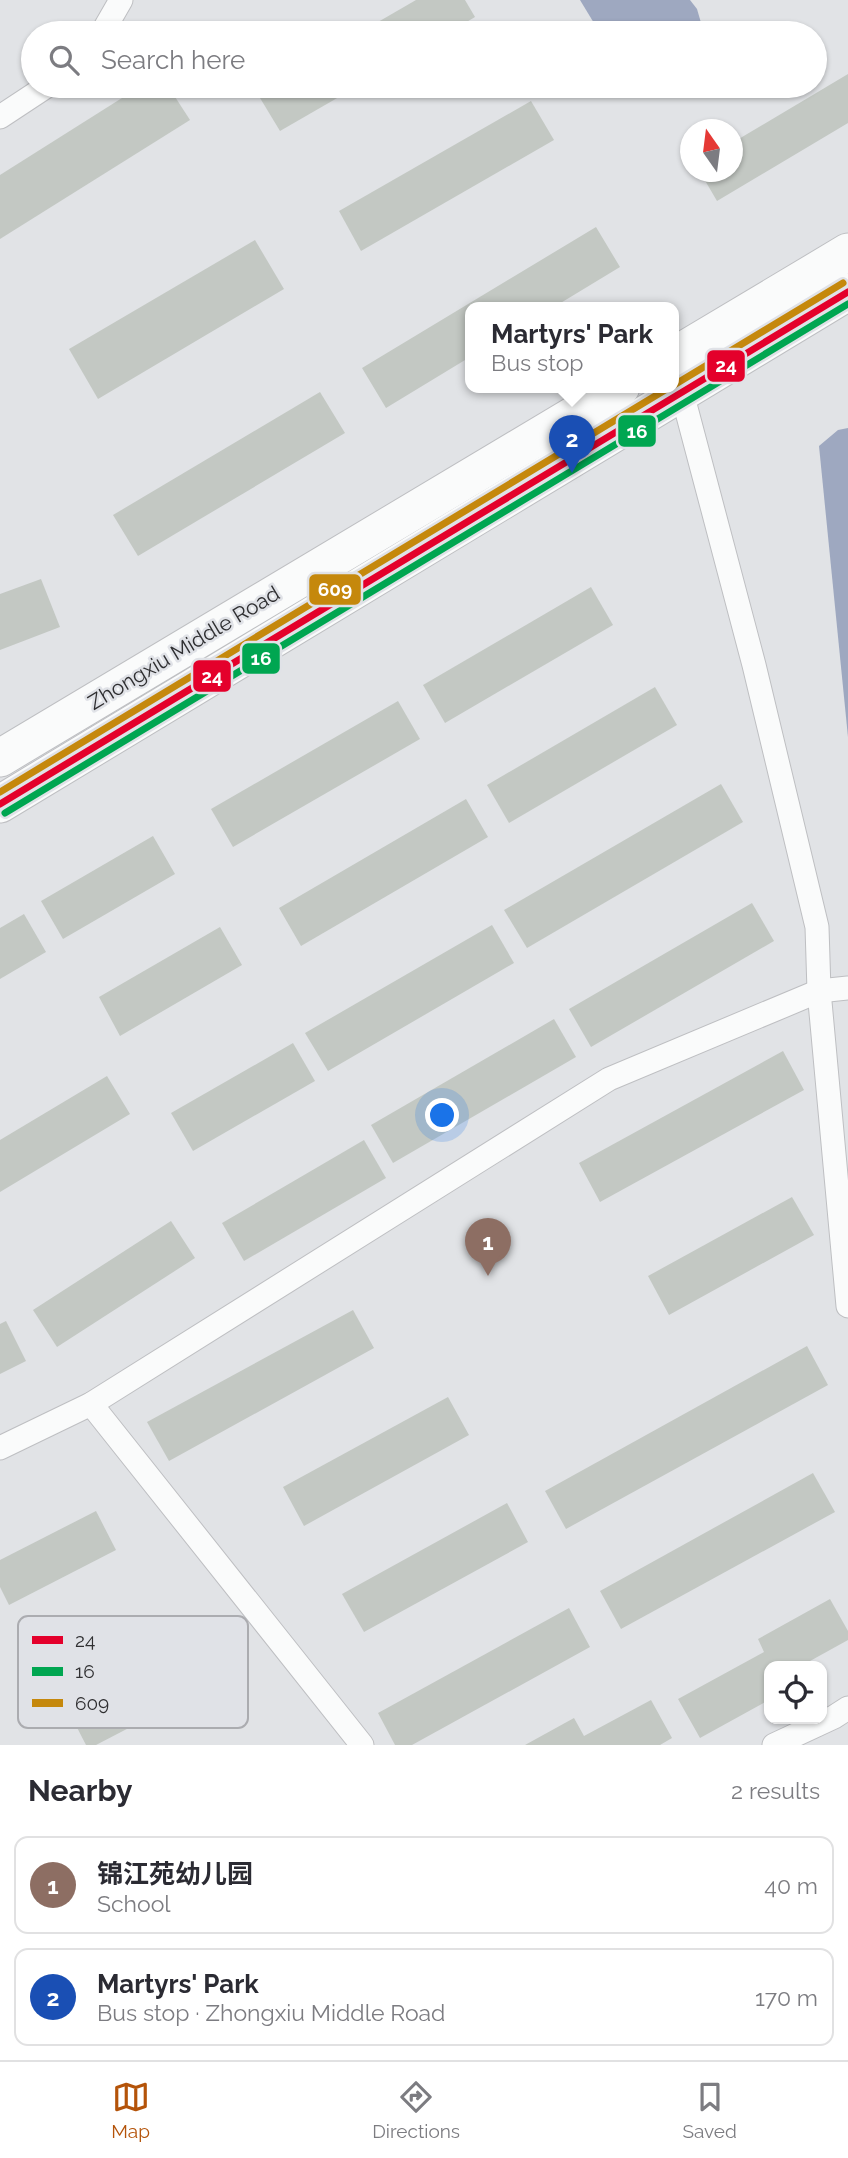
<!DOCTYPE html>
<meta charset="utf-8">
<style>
:root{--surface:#fff;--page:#f2f2f3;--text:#2b2b33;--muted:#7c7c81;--line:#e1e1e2;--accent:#b45309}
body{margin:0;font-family:Raleway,"Noto Sans SC",sans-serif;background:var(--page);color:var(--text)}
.controls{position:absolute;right:21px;bottom:21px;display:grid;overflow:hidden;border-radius:14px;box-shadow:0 2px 5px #0004}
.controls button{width:63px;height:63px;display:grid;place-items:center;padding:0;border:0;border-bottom:2px solid var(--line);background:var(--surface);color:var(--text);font:35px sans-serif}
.compass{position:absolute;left:680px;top:119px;width:63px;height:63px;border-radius:50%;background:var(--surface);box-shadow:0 2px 5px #0004;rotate:346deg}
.you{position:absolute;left:443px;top:1116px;width:24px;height:24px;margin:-18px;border:5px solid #fff;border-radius:50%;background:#1a73e8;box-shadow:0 0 0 10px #1a73e833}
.badge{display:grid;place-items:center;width:46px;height:46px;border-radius:50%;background:var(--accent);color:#fff;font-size:23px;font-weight:700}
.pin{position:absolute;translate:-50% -58px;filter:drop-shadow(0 2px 4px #0008)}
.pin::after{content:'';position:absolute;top:37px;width:24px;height:21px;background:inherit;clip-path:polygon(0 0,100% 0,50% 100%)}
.popup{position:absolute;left:465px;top:302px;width:214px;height:91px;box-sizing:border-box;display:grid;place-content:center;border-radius:14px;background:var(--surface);filter:drop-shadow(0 2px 5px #0005);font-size:23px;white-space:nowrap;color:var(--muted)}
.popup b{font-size:26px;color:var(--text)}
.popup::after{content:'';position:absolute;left:50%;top:100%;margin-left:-14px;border:14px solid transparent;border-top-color:var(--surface)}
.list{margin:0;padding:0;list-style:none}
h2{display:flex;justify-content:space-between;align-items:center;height:91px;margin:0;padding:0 28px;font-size:30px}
h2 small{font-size:23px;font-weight:400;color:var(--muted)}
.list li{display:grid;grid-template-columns:46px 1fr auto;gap:21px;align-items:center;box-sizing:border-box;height:98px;margin:0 14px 14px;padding:0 14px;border:2px solid var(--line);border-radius:14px}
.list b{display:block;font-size:26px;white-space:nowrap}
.list p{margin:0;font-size:23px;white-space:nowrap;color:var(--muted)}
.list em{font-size:23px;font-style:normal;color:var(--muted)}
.icon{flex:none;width:38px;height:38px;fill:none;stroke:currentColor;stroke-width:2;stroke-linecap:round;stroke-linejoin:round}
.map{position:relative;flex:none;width:848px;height:1745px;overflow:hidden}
.search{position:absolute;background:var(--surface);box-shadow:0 2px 5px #0004;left:21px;right:21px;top:21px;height:77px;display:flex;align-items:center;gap:18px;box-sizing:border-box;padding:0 24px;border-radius:38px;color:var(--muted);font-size:26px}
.sheet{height:315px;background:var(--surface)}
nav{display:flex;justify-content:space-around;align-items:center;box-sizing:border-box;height:98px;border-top:2px solid var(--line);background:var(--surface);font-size:19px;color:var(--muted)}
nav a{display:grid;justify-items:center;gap:4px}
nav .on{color:var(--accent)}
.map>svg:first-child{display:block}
.water{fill:#9ea8c0}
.building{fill:#c3c8c3}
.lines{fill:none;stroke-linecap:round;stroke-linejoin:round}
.minor-casing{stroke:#bebfc2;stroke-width:25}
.primary-casing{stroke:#bebfc2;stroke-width:39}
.minor{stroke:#fafbfb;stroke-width:23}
.primary{stroke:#fafbfb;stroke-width:37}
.bus-1-casing{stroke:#e0e2e7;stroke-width:12}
.bus-2-casing{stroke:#e0e2e7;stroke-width:12}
.bus-3-casing{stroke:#e0e2e7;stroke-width:12}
.bus-1{stroke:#e4002b;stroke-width:7}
.bus-2{stroke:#00a651;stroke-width:7}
.bus-3{stroke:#c5880c;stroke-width:7}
.labels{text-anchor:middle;stroke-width:5;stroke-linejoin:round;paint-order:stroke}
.street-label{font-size:21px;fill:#2f2f31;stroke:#e0e2e7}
.key{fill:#e0e2e7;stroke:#abacb0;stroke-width:2}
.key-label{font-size:19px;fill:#2f2f31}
.line-badge{stroke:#e0e2e7;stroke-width:2.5}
.badge-label{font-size:19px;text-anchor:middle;font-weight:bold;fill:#fff}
</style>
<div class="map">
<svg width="848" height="1745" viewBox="0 0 848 1745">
<rect width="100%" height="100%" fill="#e1e3e6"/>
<g class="water">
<path d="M580,0H690L697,9L704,33H600Z"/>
<path d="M848,428V737L819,446L838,430Z"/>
</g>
<g class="building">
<path d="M416,0H465L475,17L448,33H359Z"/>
<path d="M848,74V123L717,201L700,172H732V143Z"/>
<path d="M141,86H168L190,120L0,239V175Z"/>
<path d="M269,86H358L280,131L257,93Z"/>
<path d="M531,101L554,140L361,251L339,211Z"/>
<path d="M596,227L620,267L554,307H470V357L386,408L362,368Z"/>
<path d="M255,240L284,289L98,399L69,349Z"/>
<path d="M320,392L345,433L138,556L113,515Z"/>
<path d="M41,579L60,627L0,650V594Z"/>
<path d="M591,587L613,625L445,723L423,685Z"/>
<path d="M655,687L677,725L509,823L487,785Z"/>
<path d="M398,701L420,739L233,847L211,809Z"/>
<path d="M721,784L743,822L527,948L504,910Z"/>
<path d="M466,799L488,837L301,946L279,908Z"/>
<path d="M153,836L175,874L63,939L41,901Z"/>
<path d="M752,903L774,941L591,1047L569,1009Z"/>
<path d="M24,914L46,952L0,979V928Z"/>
<path d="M492,925L514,963L328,1071L305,1033Z"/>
<path d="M220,927L242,965L120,1036L99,997Z"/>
<path d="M554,1019L576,1057L393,1163L371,1125Z"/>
<path d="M293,1043L315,1081L193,1151L171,1113Z"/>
<path d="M783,1051L804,1090L600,1202L579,1163Z"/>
<path d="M107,1076L130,1114L0,1192V1140Z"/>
<path d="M364,1140L386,1178L244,1261L222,1223Z"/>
<path d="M792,1197L814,1235L669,1315L648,1276Z"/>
<path d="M171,1221L195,1258L57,1347L33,1310Z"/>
<path d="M353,1310L374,1348L169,1461L147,1422Z"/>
<path d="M6,1321L26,1361L0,1374V1324Z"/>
<path d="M807,1346L828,1385L566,1529L545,1491Z"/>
<path d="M448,1397L469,1435L304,1526L283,1487Z"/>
<path d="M813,1473L835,1512L621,1629L600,1591Z"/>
<path d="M507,1503L528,1542L364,1632L342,1594Z"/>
<path d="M96,1511L116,1550L9,1605L0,1587V1560Z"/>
<path d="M830,1599L848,1631V1640L801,1666H769V1700L700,1738L678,1699L764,1652L758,1639Z"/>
<path d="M569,1608L590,1647L412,1745H395L378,1713Z"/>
<path d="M205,1639L225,1678L96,1745H86L68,1710Z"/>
<path d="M651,1700L672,1738L660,1745H525L574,1718L584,1736Z"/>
</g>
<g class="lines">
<g class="minor-casing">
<g id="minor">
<path d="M102,33L121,0"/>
<path d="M0,117L47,86"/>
<path d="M682,393L754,665L817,927L819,991L848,1306"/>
<path d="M91,1404L362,1745"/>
<path d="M0,1448L91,1404L609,1079L819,991L848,988"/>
<path d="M774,1745L834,1717L848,1708"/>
</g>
</g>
<g class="primary-casing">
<g id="primary">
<path d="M674,356L848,252"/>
<path d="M0,758L621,387"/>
<path d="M0,804L848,292"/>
</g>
</g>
<use href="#minor" class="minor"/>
<use href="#primary" class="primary"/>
<g class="bus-1-casing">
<path id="bus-1" d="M0,804L848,292"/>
</g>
<g class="bus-2-casing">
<path id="bus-2" d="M5,813L848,304"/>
</g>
<g class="bus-3-casing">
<g id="bus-3">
<path d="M674,385L843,283"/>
<path d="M0,792L670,387"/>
</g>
</g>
<use href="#bus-1" class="bus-1"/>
<use href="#bus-2" class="bus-2"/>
<use href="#bus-3" class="bus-3"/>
</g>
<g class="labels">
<g class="street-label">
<text transform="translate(184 648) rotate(-31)" y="7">Zhongxiu Middle Road</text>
</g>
</g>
<rect x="18" y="1616" width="230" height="112" rx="10" class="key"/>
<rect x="32" y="1636" width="31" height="8" fill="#e4002b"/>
<rect x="32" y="1667" width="31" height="9" fill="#00a651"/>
<rect x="32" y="1699" width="31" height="8" fill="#c5880c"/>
<g class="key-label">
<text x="75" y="1647">24</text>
<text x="75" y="1678">16</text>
<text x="75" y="1710">609</text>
</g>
<g class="line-badge">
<rect x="706" y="349" width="40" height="34" rx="7" fill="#e4002b"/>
<rect x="617" y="414" width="40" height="34" rx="7" fill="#00a651"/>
<rect x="308" y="573" width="54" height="33" rx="7" fill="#c5880c"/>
<rect x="241" y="642" width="40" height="33" rx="7" fill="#00a651"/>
<rect x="192" y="659" width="40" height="34" rx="7" fill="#e4002b"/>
</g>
<g class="badge-label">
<text x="726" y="372">24</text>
<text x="637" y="438">16</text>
<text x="335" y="596">609</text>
<text x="261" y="665">16</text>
<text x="212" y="683">24</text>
</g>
</svg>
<div class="controls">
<button><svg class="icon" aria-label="locate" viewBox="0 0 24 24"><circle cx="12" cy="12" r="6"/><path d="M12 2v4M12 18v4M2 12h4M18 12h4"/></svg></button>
</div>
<svg class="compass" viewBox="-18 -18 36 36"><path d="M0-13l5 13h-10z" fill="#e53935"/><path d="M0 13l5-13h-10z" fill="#7c7c81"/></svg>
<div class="you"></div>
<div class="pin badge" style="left:488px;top:1276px;background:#8d6e63">1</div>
<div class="pin badge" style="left:572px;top:473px;background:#1a4fb4">2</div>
<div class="popup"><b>Martyrs' Park</b>Bus stop</div>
<div class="search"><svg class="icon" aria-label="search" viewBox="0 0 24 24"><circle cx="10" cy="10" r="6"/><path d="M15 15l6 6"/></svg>Search here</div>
</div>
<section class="sheet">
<h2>Nearby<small>2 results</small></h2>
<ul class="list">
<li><span class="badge" style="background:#8d6e63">1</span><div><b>锦江苑幼儿园</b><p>School</p></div><em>40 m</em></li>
<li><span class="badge" style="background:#1a4fb4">2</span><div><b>Martyrs' Park</b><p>Bus stop · Zhongxiu Middle Road</p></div><em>170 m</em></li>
</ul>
</section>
<nav>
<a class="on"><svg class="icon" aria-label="map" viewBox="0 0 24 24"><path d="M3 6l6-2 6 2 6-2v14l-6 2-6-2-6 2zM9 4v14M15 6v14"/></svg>Map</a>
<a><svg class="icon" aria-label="directions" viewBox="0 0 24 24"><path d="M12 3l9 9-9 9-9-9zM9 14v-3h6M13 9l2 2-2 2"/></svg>Directions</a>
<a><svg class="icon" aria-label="saved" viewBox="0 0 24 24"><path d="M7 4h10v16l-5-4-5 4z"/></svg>Saved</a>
</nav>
